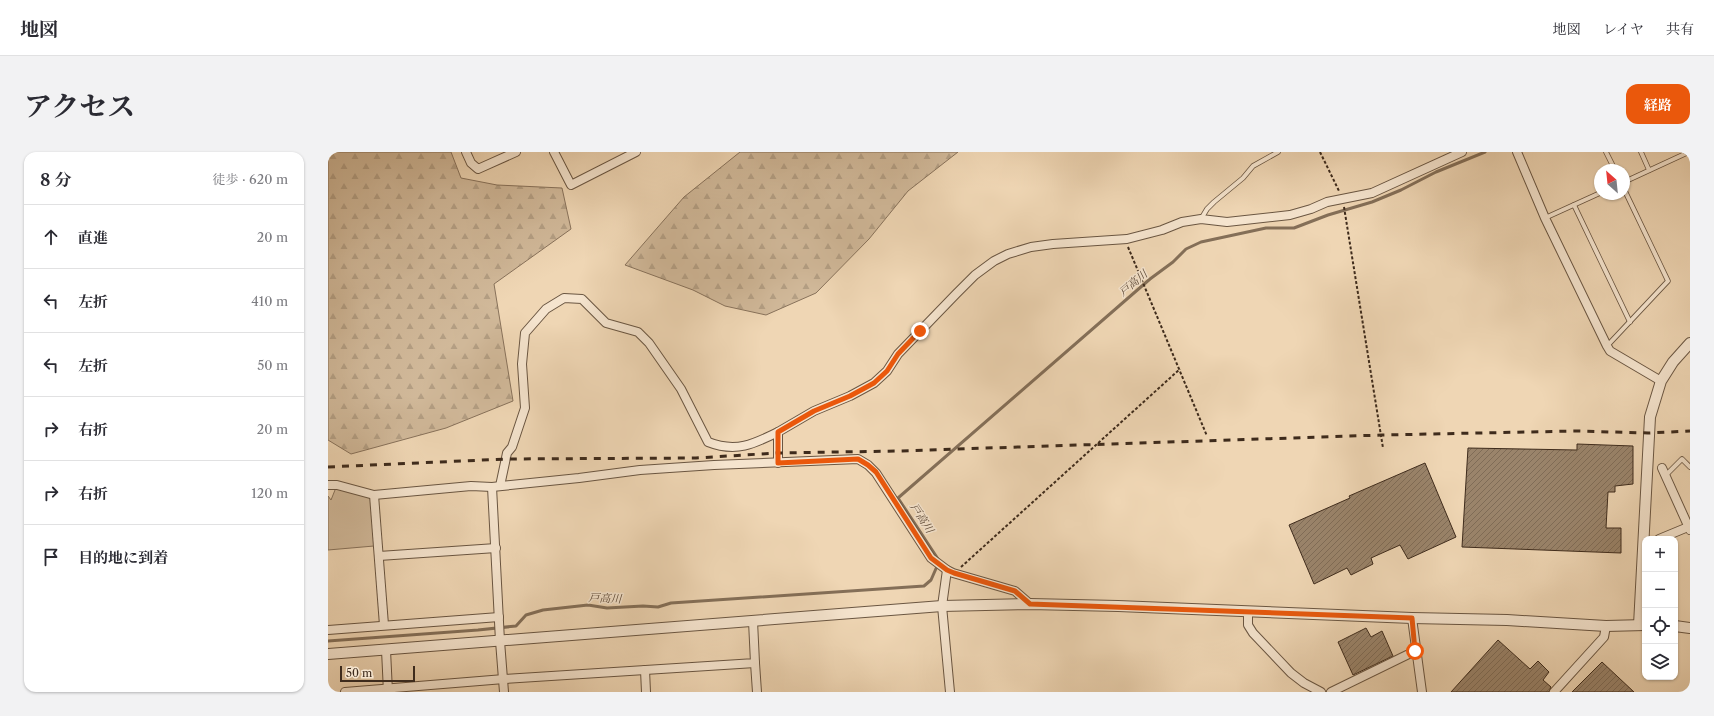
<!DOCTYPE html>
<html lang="ja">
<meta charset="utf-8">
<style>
:root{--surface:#fff;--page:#f2f2f3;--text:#2b2b33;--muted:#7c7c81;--line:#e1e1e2;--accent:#ea580c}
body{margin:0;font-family:"Libre Caslon Text","Noto Serif JP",serif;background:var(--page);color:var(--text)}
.controls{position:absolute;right:12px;bottom:12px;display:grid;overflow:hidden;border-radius:8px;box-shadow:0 1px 3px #0004}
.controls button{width:36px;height:36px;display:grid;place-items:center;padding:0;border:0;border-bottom:1px solid var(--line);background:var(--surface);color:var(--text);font:20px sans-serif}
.compass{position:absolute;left:1266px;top:12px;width:36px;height:36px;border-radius:50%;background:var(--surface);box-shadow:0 1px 3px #0004;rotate:333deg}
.scale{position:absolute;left:12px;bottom:10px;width:75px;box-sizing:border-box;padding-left:4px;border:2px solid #3e2b1c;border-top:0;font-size:11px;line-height:14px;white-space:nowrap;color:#3e2b1c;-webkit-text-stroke:3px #f5e4ce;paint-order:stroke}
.stop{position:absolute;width:12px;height:12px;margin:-9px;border:3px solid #ea580c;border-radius:50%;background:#fff}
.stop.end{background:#ea580c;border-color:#fff;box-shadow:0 1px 4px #0008}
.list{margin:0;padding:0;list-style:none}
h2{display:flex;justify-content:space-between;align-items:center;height:52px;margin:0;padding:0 16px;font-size:17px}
h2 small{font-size:13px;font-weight:400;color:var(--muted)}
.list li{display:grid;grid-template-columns:26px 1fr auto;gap:12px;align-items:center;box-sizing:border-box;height:64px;padding:0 16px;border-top:1px solid var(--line)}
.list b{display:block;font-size:15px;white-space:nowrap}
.list em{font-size:13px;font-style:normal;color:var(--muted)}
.icon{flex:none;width:22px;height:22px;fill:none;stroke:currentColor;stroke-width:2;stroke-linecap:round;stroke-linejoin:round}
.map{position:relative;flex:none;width:1362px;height:540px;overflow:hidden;border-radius:12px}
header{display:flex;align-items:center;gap:24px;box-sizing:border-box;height:56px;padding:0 20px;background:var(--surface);border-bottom:1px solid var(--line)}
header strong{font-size:19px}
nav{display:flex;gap:22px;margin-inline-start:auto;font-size:14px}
.intro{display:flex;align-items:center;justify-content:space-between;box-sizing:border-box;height:96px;padding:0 24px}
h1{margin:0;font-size:28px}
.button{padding:10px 18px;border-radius:12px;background:var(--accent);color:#fff;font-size:14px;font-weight:700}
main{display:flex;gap:24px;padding:0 24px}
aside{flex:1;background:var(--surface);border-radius:12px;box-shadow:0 1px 3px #0004}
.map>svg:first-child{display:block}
.green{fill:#d1b99a;stroke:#88725b}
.forest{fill:url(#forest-firs);stroke:#88725b}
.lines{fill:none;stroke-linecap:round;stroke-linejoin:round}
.stream{stroke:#846f58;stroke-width:3}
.building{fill:url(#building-hatch);stroke:#3e2b1c}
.service-casing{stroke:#6a5642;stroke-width:5.5}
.minor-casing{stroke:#6a5642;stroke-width:10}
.tertiary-casing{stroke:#6a5642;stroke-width:12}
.path{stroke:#3e2b1c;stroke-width:2;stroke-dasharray:3 2;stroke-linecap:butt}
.service{stroke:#f5e4ce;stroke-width:4}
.minor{stroke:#f5e4ce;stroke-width:8}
.tertiary{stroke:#f5e4ce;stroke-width:10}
.rail{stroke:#3e2b1c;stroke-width:3;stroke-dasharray:7 7;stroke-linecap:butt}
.route{stroke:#ea580c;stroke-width:5}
.labels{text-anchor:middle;stroke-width:3;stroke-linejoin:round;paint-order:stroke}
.water-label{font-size:11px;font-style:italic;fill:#5b4735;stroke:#f5e4ce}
</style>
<header>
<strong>地図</strong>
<nav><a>地図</a><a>レイヤ</a><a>共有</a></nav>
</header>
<div class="intro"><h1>アクセス</h1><a class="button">経路</a></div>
<main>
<aside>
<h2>8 分<small>徒歩 · 620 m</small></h2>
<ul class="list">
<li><svg class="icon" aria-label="ahead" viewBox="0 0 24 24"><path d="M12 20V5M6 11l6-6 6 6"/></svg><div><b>直進</b></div><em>20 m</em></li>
<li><svg class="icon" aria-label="left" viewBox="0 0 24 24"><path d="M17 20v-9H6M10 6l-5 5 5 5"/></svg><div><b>左折</b></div><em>410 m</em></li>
<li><svg class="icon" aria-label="left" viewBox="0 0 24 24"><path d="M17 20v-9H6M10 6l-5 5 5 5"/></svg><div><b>左折</b></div><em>50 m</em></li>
<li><svg class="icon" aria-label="right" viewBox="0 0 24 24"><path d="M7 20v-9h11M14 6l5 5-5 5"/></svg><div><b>右折</b></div><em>20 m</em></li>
<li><svg class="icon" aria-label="right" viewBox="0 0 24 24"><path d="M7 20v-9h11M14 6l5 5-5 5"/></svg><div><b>右折</b></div><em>120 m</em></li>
<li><svg class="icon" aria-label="arrive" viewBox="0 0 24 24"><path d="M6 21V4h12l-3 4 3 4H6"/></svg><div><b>目的地に到着</b></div></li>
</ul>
</aside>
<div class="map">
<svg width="1362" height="540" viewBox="0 0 1362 540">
<defs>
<pattern id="forest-firs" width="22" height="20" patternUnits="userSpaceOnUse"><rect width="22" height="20" fill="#d1b99a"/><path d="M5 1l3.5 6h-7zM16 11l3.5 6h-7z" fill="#b49f84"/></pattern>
<pattern id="building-hatch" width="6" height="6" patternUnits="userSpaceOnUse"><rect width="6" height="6" fill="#9a846b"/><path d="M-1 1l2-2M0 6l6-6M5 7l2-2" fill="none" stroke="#7f6c57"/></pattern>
</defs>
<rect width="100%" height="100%" fill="#efd6b4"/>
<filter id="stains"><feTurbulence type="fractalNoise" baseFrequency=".005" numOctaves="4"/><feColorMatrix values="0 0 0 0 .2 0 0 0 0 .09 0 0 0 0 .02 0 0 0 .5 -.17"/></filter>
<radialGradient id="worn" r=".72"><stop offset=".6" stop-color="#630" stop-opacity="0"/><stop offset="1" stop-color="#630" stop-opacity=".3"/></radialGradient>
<path class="green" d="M9,333L43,344L46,394L0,398V344L3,348Z"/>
<g class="forest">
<path d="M0,0H123L133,26L169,33L234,36L243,77L166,132L185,249L118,276L23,302L0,288Z"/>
<path d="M412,0H630L580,39L541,87L488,141L438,163L397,154L365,138L297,113L356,45Z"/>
</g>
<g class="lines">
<g class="stream">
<path d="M610,407L570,346L822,127L845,110L858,97L873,90L938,76H966L1000,63L1044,50L1073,38L1108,20L1157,0"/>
<path d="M0,489L150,478L188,474L198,463L215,458L260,453L279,456L315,454L330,455L343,451L596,434L603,428L610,412"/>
</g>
</g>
<g class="building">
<path d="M1249,292L1305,294V332L1287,334V340H1280L1278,376H1293V401L1134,395L1140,296L1249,298Z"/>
<path d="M1097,311L1128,385L1080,407L1072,393L1043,406L1045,412L1023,423L1019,416L986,432L961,373L1022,346L1021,344Z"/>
<path d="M1038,476L1043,485L1054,479L1065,504L1025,523L1010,490Z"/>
<path d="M1170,488L1202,517L1210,509L1221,520L1215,528L1223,535L1221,540H1123Z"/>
<path d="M1274,510L1306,540H1244Z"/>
</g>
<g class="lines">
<g class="service-casing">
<g id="service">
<path d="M1278,0L1287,18"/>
<path d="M1313,0L1321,18"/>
<path d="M1296,30L1361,0"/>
<path d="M1246,53L1302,170"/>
<path d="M1217,66L1272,41"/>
<path d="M873,67L879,57L886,50L915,26L925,14L950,0"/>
<path d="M1279,194L1340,129L1296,37"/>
<path d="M1338,323L1354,307L1362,315"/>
</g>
</g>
<g class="minor-casing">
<g id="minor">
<path d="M138,0L143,11L150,17L188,0"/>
<path d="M226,0L243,33L308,0"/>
<path d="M1189,0L1217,66L1279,194L1282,199L1333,229"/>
<path d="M450,311V280L486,259L522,244L546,231L559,219L570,202L628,142L647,123L666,109L680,102L703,95L725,92L799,87L834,78L854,70L873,67L899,70L962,63L983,57L999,50L1044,41L1134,0"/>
<path d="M1334,316L1362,378"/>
<path d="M0,333H9L46,343L143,334L164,335L251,326L312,318L386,313L530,307L540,313L548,321L603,406L619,418L625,421L687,439L702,452"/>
<path d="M172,334L179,301L184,295L197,256L194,212L197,181L218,157L236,146L254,147L278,171L310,180L321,191L353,237L380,290C408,301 426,292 450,280"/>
<path d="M164,335L172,489L176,540"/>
<path d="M46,343L56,473"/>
<path d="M1331,387L1360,375"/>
<path d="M51,404L168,396"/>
<path d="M619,418L614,454L622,540"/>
<path d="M920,460V473L925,481L963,521L976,531L993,540"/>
<path d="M1084,466L1094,540"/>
<path d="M0,478L171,465"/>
<path d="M58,498L60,540"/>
<path d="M427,511L429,540"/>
<path d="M317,518L318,540"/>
<path d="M17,540L176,527L427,511L425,469"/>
<path d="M1003,540L1087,499"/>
<path d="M1226,540L1276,485L1278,474"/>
</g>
</g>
<g class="tertiary-casing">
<g id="tertiary">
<path d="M1311,473L1322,265L1333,229L1345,210L1362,191"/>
<path d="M1347,474L1362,476"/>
<path d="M0,502L614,454L702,452L790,454L1084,466L1179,468L1278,474L1317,473"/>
</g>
</g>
<g class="path">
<path d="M992,0L1011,39"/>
<path d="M1016,55L1055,296"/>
<path d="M800,95L879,284"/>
<path d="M633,415L852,217"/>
</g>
<use href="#service" class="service"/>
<use href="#minor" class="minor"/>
<use href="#tertiary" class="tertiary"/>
<path class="rail" d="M0,315L178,307L368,306L449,301L570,299L1054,283L1249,279L1320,281L1362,279"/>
</g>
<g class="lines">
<path class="route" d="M592,179L570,202L559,219L546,231L522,244L486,259L450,280V311L530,307L540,313L548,320L603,406L619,418L626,421L687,439L702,452L1084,466L1087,499"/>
</g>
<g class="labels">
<g class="water-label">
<text transform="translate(805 131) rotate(-40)" y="4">戸高川</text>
<text transform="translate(594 366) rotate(57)" y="4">戸高川</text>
<text transform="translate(277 446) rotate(3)" y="4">戸高川</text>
</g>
</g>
<rect width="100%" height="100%" filter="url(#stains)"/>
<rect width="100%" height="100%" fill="url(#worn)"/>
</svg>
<div class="controls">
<button>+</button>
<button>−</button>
<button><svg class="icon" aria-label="locate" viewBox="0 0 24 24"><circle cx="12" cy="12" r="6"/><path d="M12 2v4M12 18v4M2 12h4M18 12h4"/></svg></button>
<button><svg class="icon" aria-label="layers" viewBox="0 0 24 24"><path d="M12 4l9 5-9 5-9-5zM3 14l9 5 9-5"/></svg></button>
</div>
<svg class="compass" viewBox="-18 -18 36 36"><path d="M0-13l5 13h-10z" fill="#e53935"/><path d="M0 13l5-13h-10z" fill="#7c7c81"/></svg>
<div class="scale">50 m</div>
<div class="stop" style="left:1087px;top:499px"></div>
<div class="stop end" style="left:592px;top:179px"></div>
</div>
</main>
